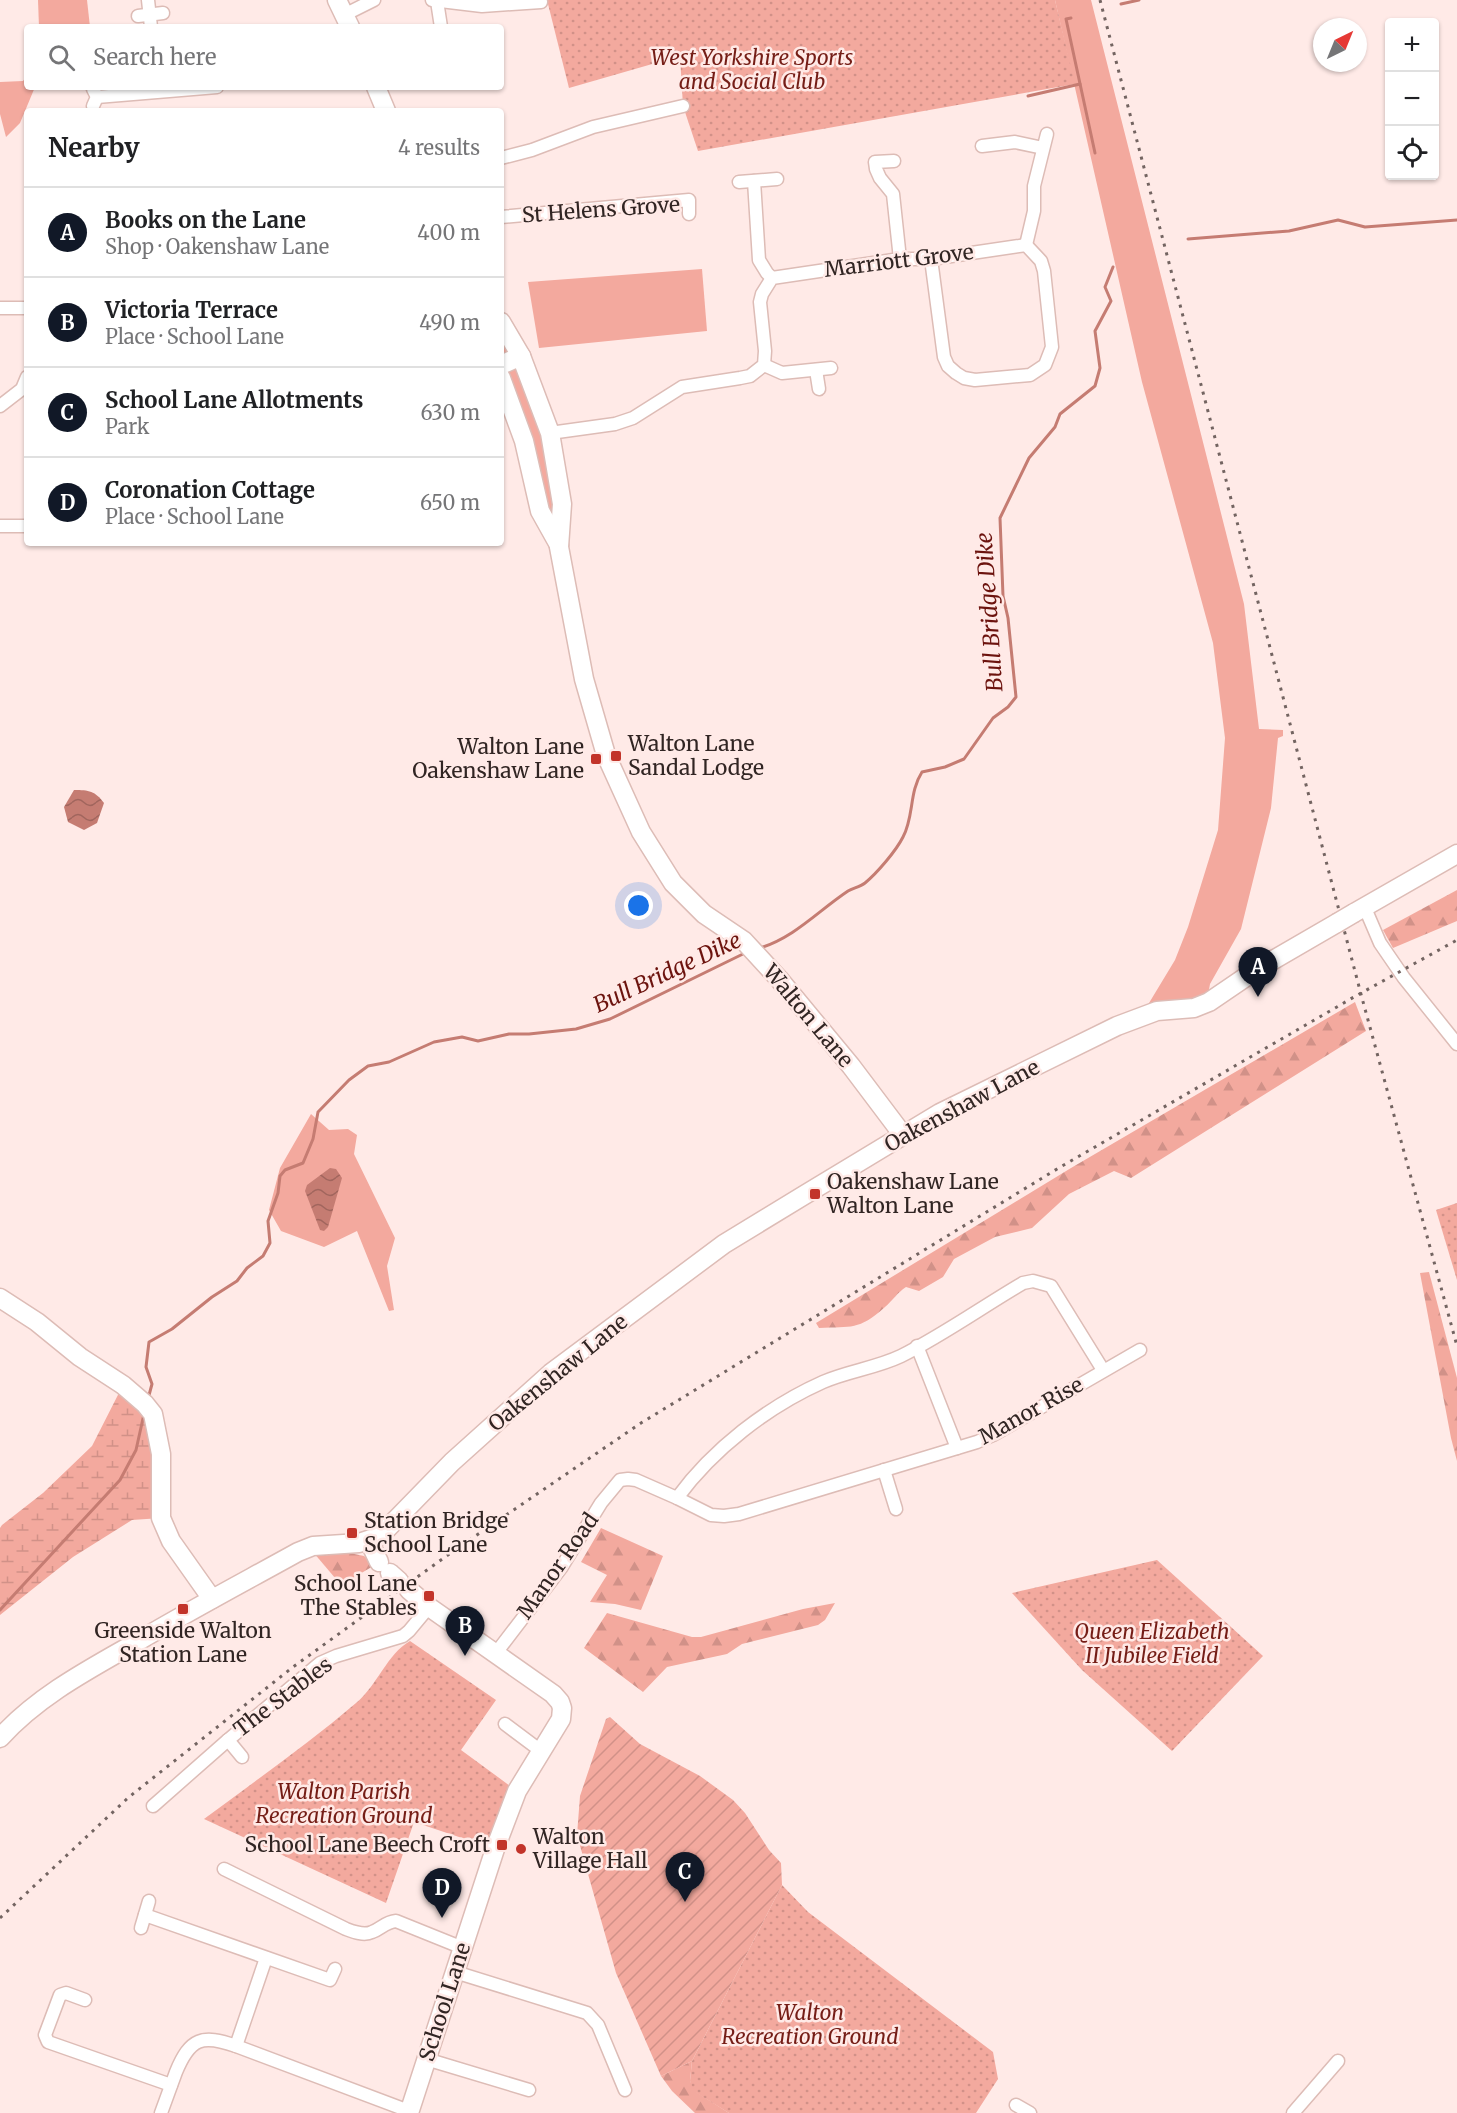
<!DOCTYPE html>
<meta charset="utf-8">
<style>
:root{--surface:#fff;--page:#f6f6f6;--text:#202124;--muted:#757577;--line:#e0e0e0;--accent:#111827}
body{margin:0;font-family:Merriweather,serif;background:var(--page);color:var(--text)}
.controls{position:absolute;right:18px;top:18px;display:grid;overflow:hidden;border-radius:6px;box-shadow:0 2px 4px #0004}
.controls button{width:54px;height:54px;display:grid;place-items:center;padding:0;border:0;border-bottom:2px solid var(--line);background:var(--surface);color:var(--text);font:30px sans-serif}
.compass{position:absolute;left:1313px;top:18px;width:54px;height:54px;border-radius:50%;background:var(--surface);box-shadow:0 2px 4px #0004;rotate:43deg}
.you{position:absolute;left:639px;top:906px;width:21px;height:21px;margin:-15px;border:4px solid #fff;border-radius:50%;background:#1a73e8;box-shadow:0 0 0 9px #1a73e833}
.badge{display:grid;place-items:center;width:39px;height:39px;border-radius:50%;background:var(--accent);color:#fff;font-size:20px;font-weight:700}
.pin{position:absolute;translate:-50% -50px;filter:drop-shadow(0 2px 3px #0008)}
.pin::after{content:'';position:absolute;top:32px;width:21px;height:18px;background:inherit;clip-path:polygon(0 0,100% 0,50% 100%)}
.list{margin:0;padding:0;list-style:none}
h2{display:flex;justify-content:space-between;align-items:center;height:78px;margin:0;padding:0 24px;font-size:26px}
h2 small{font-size:20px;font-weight:400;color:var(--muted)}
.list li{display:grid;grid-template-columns:39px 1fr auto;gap:18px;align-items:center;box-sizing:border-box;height:90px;padding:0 24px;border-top:2px solid var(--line)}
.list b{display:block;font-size:22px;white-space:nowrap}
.list p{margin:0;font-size:20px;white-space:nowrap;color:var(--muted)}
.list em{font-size:20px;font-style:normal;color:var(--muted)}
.icon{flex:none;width:33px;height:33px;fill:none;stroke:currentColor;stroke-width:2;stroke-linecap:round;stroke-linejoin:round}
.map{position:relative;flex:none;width:1457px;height:2113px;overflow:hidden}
.search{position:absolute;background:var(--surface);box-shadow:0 2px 4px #0004;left:24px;top:24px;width:480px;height:66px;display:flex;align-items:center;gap:15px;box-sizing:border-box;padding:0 21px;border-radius:6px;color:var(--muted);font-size:22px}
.panel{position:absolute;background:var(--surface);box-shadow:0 2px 4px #0004;left:24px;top:108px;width:480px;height:438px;border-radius:6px}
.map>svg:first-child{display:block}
.grass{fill:#f3a99e}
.forest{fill:url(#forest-firs)}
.wetland{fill:url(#wetland-marsh)}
.park{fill:url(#park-dots)}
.garden{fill:url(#garden-furrows)}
.water{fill:url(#water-waves)}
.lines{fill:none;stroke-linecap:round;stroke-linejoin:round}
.stream{stroke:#c57c72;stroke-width:3}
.street-casing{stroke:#ddbcb6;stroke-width:15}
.secondary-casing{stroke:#ddbcb6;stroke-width:21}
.street{stroke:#fff;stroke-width:12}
.secondary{stroke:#fff;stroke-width:18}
.rail{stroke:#736461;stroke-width:3;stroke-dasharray:3 6;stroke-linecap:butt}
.secondary-bridge-casing{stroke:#ddbcb6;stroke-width:21;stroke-linecap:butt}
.secondary-bridge{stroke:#fff;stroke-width:18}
.poi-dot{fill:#c2342a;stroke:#ffeae7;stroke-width:2}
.labels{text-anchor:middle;stroke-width:5;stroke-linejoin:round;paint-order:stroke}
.park-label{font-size:21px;font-style:italic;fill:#751d16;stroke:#ffeae7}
.street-label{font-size:21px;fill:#312523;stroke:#ffeae7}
.poi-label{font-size:21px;fill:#312523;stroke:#ffeae7;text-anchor:start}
.water-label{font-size:22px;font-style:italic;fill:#6c130e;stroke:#ffeae7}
</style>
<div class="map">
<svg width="1457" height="2113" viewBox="0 0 1457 2113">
<defs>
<pattern id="forest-firs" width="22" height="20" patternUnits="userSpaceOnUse" patternTransform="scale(1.5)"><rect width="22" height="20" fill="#f3a99e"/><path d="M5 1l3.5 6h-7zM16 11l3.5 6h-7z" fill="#d19188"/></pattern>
<pattern id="wetland-marsh" width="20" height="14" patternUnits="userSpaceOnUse" patternTransform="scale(1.5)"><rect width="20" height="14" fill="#f3a99e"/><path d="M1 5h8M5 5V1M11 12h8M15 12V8" fill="none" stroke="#d19188"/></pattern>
<pattern id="park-dots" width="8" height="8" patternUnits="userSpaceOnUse" patternTransform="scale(1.5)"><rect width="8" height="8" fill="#f3a99e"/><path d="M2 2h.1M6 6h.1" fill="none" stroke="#d19188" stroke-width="1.8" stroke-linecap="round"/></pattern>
<pattern id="garden-furrows" width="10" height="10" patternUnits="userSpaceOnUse" patternTransform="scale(1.5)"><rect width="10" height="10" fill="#f3a99e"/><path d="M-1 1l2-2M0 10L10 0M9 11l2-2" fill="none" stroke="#d19188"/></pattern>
<pattern id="water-waves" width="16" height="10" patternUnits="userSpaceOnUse" patternTransform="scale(1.5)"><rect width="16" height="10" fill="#c57c72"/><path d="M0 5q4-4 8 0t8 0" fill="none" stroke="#a1655d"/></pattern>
</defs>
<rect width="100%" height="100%" fill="#ffeae7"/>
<g class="grass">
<path d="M38,0H87L90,27H39Z"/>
<path d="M1055,0H1091L1244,604L1259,729L1283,730V736L1278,738L1271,808L1241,929L1210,984L1208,995L1190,1001L1146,1008L1175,960L1188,927L1218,830L1225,738L1213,643L1142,382Z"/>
<path d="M27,76V87H35L20,123L6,137L0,114V82L23,81Z"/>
<path d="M702,269L707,331L539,348L528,282Z"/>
<path d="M501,322L542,409L559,547L501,378Z"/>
<path d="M311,1114L329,1130L348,1129L357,1135L354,1154L395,1238L387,1266L394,1310L389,1311L357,1231L324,1247L281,1231L269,1210L280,1168Z"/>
</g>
<g class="forest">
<path d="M1457,890V921L1393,948L1383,930Z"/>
<path d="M1355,1002L1366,1031L1131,1178L1114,1171L1069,1194L1032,1228L995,1237L954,1259L943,1277L919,1291L906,1287C897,1293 893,1300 885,1307C858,1331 852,1326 819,1328L816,1323L1071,1168Z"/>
<path d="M1429,1272L1457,1378V1461L1451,1438L1420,1273Z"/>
<path d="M601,1528L663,1556L641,1610L615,1604L590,1602L607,1575L581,1562Z"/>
<path d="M340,1551L364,1556L375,1565L341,1585L313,1552Z"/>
<path d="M835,1603L825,1620L818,1625L742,1644L727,1654L667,1667L643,1692L584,1648L607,1613L692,1637H701L803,1609Z"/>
<path d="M692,2061L690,2081L696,2092L729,2113H695L672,2091L661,2076Z"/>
</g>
<path class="wetland" d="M123,1385L145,1404L161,1518L132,1520L73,1557L0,1615V1528L2,1525L43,1493L92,1446Z"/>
<g class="park">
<path d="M547,0H1055L1075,84L698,151L683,106L680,56L569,88Z"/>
<path d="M1457,1203V1280L1436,1210Z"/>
<path d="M1157,1560L1263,1656L1172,1751L1082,1670L1012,1593Z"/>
<path d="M410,1641L496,1700L461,1750L517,1791L495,1849L414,1822L386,1903L204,1819C255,1781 308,1744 356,1703C377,1686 387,1654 410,1641Z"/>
<path d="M782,1885L808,1912L993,2052L998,2079L976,2113H729L695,2092L692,2087L690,2081L692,2061Z"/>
</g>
<path class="garden" d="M610,1717L640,1744L700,1776L733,1800L745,1813L769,1850L781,1863L782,1885L692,2061L661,2076L616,1973L577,1835L580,1796L606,1719Z"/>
<g class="water">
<path d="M74,790C89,790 95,791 104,803L97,823L84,830L68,822L64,807Z"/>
<path d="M330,1168L336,1169L342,1178L328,1227L324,1231L320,1230L305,1191L307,1185Z"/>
</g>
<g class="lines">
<g class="stream">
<path d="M1121,4L1139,0"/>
<path d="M1071,18L1066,19L1095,153"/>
<path d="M1028,96L1080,84"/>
<path d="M1188,239L1289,231L1338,220L1365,227L1457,220"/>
<path d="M760,948C795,937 818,911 848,891C853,888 860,887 865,883C877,873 896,851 903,837C914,817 909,792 922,772L945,767L964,759L993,718L1008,707L1016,697L1008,618L1003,596L1000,518L1029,458L1055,427L1060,414L1095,386L1100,368L1095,331L1111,301L1105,287L1113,267"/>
<path d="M148,1399L152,1384L146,1367L149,1342L172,1329L212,1297L237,1281L247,1268L263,1256L270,1243L268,1221L278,1193L280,1176L285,1170L303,1163L313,1139L318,1112L349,1080L368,1066L389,1062L434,1042L462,1037L478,1041L509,1034H529L576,1029L610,1019L745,953"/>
<path d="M0,1610L120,1480L136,1450L144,1414"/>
</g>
<g class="street-casing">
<g id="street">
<path d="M148,0L151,27"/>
<path d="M432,0L482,6L541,2"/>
<path d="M437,1L441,27"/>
<path d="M344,15L374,0"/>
<path d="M138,16L163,13"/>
<path d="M93,89L97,97L93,106"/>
<path d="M97,97L217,87"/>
<path d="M982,146L1015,142L1043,148"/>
<path d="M501,158L532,150L593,127L683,106"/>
<path d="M894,161L875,162L876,169L880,178L893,194L900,259"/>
<path d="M754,181L759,260L767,273L772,278"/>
<path d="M739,182L777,179"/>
<path d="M501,217L689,200V214"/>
<path d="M1026,245L1034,211V186L1047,134"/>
<path d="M931,259L944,357L948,366L956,373L964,378L975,380L1030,375L1045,365L1052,347L1044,271L1041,261L1026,245"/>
<path d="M0,308H27"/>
<path d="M764,365L782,373L831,368"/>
<path d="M816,370L819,389"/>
<path d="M0,406L22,389L27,377"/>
<path d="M550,433L615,424L633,418L682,387L740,378L750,376L764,365L765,351L760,302L762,294L772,278L900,259H931L1026,245"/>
<path d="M0,526H27"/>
<path d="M1365,908L1380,943L1404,978L1457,1044"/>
<path d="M917,1346L957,1448"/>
<path d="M884,1470L896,1509"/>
<path d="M677,1498C713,1449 767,1407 823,1382C848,1371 876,1368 901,1356C943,1335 982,1307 1023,1283L1033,1281L1051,1286L1103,1370"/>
<path d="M496,1653L561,1568L601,1503L620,1480L628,1479L636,1480L677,1498L711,1515L724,1516L739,1514L977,1442L993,1435L1140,1350"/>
<path d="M505,1724L541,1751"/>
<path d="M228,1740L242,1757"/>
<path d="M153,1806L228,1740L320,1663L336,1656L403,1636L409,1631L429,1607"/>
<path d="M224,1869L346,1929C354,1932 364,1936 372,1932C381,1929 385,1922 396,1921L463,1948"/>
<path d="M145,1915L330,1980L335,1969"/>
<path d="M141,1928L149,1901"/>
<path d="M455,1972L587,2013L598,2025L625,2090"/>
<path d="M85,2000L66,1993L60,1995L45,2035L48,2042L171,2085"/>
<path d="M236,2046L266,1958"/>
<path d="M426,2059L529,2090"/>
<path d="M1016,2105L1030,2113"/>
<path d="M161,2113C166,2099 171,2086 176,2072C190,2038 202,2034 236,2046L409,2111"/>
<path d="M1293,2113L1338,2061"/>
</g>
</g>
<g class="secondary-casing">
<g id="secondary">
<path d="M337,0L350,27"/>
<path d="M376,87L386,111"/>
<path d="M501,322L521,356L550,433L562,504L559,547L584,679L606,755L641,832L673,883L704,914L744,941L779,979L851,1066L903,1135"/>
<path d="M501,365L521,356"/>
<path d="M501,378L524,441L540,511L559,545"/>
<path d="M1354,913L1457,854"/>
<path d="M0,1298L37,1322L80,1357L123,1385L145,1404L153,1414L161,1454V1518L171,1541L212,1599"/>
<path d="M369,1541L379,1562"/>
<path d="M390,1573L399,1581"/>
<path d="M0,1738C36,1698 84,1672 130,1646C185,1613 242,1583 298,1552L313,1546L359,1543L380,1536L452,1462L551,1373L724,1244L806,1194L940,1113L1117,1026L1157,1011L1194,1008L1209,1002L1256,970L1337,923"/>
<path d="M409,2113L495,1849L517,1791L561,1719L562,1708L560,1702L553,1694L429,1607L409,1590"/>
</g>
</g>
<use href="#street" class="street"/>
<use href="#secondary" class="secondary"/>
<g class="rail">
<path d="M1100,0L1362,998L1457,1346"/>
<path d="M0,1918L129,1797L293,1667L452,1552L641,1423L1057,1169L1354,997L1457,940"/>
</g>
<g class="secondary-bridge-casing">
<path id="secondary-bridge" d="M1337,923L1354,913"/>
</g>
<use href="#secondary-bridge" class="secondary-bridge"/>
</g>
<g class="poi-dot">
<rect x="610" y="750" width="12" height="12" rx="3"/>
<rect x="590" y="753" width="12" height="12" rx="3"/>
<rect x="809" y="1188" width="12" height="12" rx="3"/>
<rect x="346" y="1527" width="12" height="12" rx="3"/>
<rect x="423" y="1590" width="12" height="12" rx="3"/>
<rect x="177" y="1603" width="12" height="12" rx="3"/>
<rect x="496" y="1839" width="12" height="12" rx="3"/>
<circle cx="521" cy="1849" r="6"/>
</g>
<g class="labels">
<g class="park-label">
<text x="752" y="65">West Yorkshire Sports<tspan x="752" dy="24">and Social Club</tspan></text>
<text x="1152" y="1639">Queen Elizabeth<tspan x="1152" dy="24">II Jubilee Field</tspan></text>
<text x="344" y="1799">Walton Parish<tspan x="344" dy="24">Recreation Ground</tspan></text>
<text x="810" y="2020">Walton<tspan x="810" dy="24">Recreation Ground</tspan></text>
</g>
<g class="street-label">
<text transform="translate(601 210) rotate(-4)" y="7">St Helens Grove</text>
<text transform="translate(899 261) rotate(-7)" y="7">Marriott Grove</text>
<text transform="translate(808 1016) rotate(50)" y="7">Walton Lane</text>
<text transform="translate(962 1106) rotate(-28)" y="7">Oakenshaw Lane</text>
<text transform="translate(558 1373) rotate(-39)" y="7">Oakenshaw Lane</text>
<text transform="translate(1031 1411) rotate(-29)" y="7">Manor Rise</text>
<text transform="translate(558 1566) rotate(-55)" y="7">Manor Road</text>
<text transform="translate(283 1697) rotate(-37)" y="7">The Stables</text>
<text transform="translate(445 2002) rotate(-72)" y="7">School Lane</text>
</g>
<g class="poi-label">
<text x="628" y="751">Walton Lane<tspan x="628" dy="24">Sandal Lodge</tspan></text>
<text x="584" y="754" text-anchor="end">Walton Lane<tspan x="584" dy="24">Oakenshaw Lane</tspan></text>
<text x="827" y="1189">Oakenshaw Lane<tspan x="827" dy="24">Walton Lane</tspan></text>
<text x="364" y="1528">Station Bridge<tspan x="364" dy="24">School Lane</tspan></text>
<text x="417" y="1591" text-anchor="end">School Lane<tspan x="417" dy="24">The Stables</tspan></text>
<text x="183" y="1638" text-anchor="middle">Greenside Walton<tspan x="183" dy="24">Station Lane</tspan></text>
<text x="533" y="1844">Walton<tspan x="533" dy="24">Village Hall</tspan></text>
<text x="490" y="1852" text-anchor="end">School Lane Beech Croft</text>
</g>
<g class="water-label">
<text transform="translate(989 612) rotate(-94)" y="8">Bull Bridge Dike</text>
<text transform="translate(667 972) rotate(-25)" y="8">Bull Bridge Dike</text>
</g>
</g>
</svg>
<div class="controls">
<button>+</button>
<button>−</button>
<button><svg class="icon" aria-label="locate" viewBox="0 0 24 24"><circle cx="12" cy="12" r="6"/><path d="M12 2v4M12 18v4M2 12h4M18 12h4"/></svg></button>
</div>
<svg class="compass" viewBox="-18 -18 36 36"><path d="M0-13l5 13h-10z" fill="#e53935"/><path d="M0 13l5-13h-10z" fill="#757577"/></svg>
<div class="you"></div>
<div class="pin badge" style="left:1258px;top:997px">A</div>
<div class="pin badge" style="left:465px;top:1656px">B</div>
<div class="pin badge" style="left:685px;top:1902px">C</div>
<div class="pin badge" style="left:442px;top:1918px">D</div>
<div class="search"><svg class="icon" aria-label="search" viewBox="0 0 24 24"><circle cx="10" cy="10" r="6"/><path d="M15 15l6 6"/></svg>Search here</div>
<section class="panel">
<h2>Nearby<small>4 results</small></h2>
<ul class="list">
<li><span class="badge">A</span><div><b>Books on the Lane</b><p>Shop · Oakenshaw Lane</p></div><em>400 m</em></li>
<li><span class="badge">B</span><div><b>Victoria Terrace</b><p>Place · School Lane</p></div><em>490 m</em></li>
<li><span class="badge">C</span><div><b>School Lane Allotments</b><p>Park</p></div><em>630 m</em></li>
<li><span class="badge">D</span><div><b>Coronation Cottage</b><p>Place · School Lane</p></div><em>650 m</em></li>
</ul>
</section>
</div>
